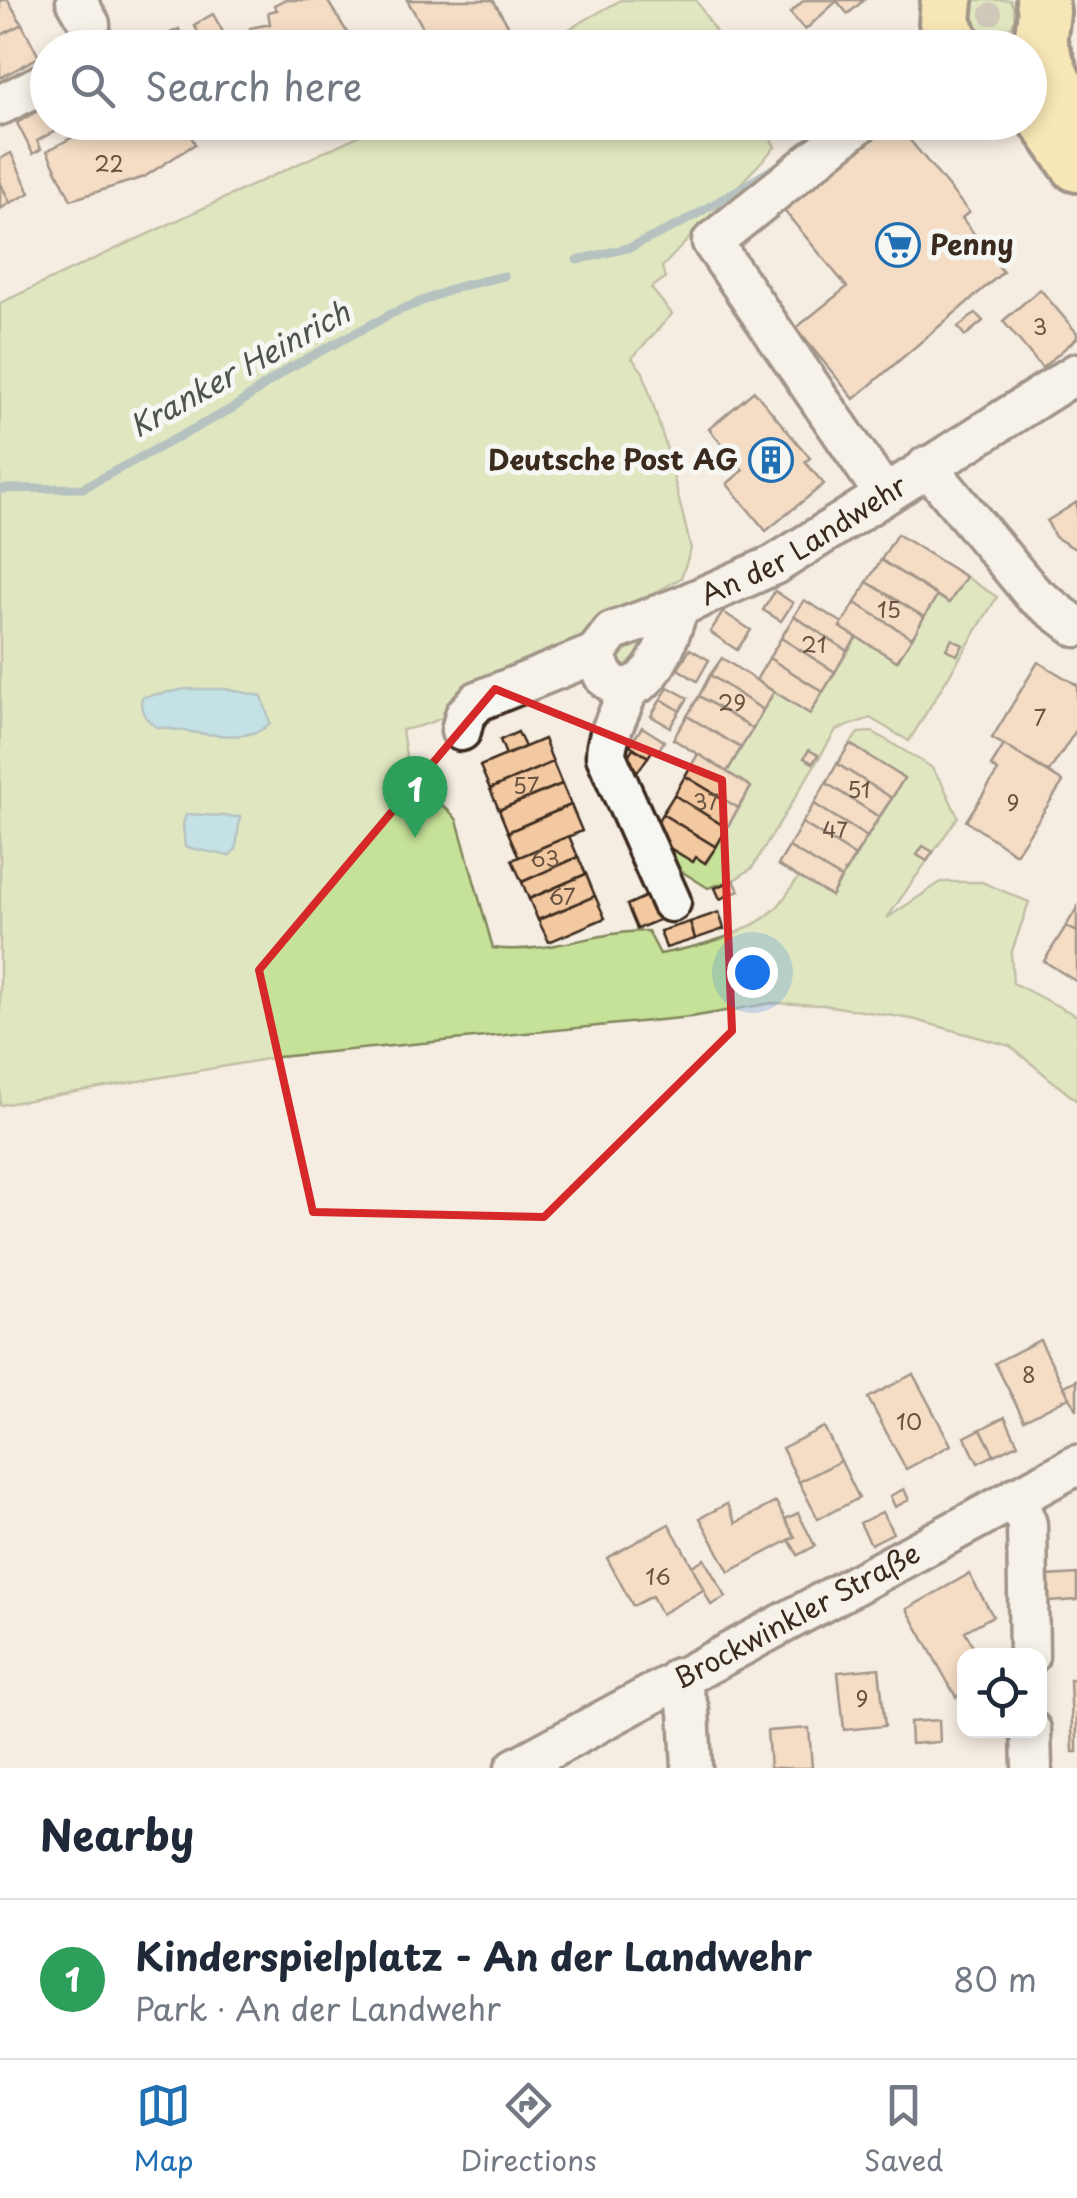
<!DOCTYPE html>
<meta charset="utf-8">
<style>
:root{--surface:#fff;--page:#f2f2f3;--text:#1f2937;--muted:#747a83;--line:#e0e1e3;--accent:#1f6fb2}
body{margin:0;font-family:"Playpen Sans",sans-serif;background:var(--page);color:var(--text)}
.controls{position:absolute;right:30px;bottom:30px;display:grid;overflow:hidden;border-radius:20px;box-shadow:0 5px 15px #0003}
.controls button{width:90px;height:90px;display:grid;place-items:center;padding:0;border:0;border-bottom:2px solid var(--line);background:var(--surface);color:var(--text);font:50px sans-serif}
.you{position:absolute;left:752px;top:972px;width:35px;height:35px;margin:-25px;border:8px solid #fff;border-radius:50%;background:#1a73e8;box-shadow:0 0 0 15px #1a73e833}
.badge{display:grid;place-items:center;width:65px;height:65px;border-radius:50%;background:var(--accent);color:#fff;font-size:32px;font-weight:700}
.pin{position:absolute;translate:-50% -82px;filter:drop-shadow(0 2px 5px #0008)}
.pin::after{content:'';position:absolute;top:52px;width:35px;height:30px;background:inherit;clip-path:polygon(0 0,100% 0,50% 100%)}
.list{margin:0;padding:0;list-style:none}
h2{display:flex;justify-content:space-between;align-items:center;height:130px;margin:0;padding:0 40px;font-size:42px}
h2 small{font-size:32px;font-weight:400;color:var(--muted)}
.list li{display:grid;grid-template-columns:65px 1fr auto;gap:30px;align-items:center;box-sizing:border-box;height:160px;padding:0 40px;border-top:2px solid var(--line)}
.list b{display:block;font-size:38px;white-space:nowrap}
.list p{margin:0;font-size:32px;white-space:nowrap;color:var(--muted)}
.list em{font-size:32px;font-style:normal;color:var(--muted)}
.icon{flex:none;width:55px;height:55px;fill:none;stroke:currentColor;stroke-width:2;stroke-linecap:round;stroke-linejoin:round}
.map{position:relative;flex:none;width:1077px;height:1768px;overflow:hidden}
.search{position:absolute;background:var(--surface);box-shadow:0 5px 15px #0003;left:30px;right:30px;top:30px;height:110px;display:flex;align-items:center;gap:25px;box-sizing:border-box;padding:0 35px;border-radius:55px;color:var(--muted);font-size:38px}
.sheet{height:290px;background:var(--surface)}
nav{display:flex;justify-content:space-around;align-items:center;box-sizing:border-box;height:140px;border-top:2px solid var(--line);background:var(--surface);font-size:28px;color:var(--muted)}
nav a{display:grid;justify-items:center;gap:5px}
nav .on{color:var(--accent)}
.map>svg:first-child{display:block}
.green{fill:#c6e198;stroke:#80865b;stroke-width:2.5}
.water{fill:#88d3e8;stroke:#698f97;stroke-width:2.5}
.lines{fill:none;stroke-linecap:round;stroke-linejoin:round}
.stream{stroke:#698f97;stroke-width:9}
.building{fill:#f3c9a2;stroke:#3b2a1e;stroke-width:2.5}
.minor-casing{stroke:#3b2a1e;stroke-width:45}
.major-casing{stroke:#3b2a1e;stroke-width:58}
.minor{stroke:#f6f6f2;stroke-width:38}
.major{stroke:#fbe080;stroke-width:50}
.tree{fill:#a29b87}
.marked{fill:none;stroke:#d62828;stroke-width:8;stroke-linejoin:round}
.labels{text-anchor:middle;stroke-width:10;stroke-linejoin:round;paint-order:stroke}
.number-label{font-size:22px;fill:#69523f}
.poi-label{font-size:28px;font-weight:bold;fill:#3b2a1e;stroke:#f6f6f2;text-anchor:start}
.street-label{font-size:28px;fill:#3b2a1e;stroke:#f6f6f2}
.water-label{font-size:30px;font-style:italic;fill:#4e5450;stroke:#f6f6f2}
</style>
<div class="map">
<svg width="1077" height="1768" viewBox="0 0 1077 1768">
<rect width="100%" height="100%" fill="#f5ede2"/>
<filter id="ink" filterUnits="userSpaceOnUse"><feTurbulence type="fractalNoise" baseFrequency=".01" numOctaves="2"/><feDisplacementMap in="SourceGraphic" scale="20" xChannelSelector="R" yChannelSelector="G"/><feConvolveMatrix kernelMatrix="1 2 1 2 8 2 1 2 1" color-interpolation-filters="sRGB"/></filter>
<g filter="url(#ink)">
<g class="green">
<path d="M621,0H696L725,47H537Z"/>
<path d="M976,0H1010C1034,47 952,46 976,0Z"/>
<path d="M386,123H763L775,147L662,267L665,278L651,288L672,314L632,358L643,372L667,450L691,549L681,578C614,615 554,660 488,695C459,710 434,725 402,730L412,796C433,798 444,803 457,820L493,948C546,955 596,931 648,931L660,954C696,947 747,935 774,910C784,901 791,887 799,877L831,896L904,779L850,744L858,733L873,732L931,767L942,783L958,817L887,918L941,882H982L1029,902L1011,954L1013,983L1077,1016V1101L1010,1046L912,1019L824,1005L772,1003L691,1017L278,1057L0,1105V303Z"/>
<path d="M966,577L997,597L909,741L870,718L836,730L752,868L734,880L708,888L654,854L660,842L693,861L696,857L706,863L751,788L727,772L774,692L810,713L857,637L897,661L937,596L949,603Z"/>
<path d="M654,628L633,668L623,674L612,655L619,643Z"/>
</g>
<g class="water">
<path d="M186,689H226L262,696L270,723C250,747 186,730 156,727C145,718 139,711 142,697Z"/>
<path d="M186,814L240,817L236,849L229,856L185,847L183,825Z"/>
</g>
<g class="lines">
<g class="stream">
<path d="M577,260L631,247L680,224L771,170"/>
<path d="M0,489L83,488L233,408L289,368L393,313L457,287L504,276"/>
</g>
</g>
<g class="building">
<path d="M0,0H8L22,24L0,36Z"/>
<path d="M284,0H327L357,48H224L223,45L250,42V28L270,24L268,12L277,10L274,5Z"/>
<path d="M407,0H493L508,25L469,48H435Z"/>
<path d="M804,0H836L837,1L805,30L790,13Z"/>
<path d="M836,0H864L848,14Z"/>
<path d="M213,14L227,39L207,48L194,25Z"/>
<path d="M22,24L39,57L0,78V36Z"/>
<path d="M179,29L188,48H169L163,36Z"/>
<path d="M48,105V122H71L37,141L41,149L33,154L17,123Z"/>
<path d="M101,122H184L195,144L144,177L71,200L47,151Z"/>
<path d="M876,122H895L969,212L962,218L1003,272L854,399L796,328L847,287L782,208Z"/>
<path d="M11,153L30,193L10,203L0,182V159Z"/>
<path d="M0,182L10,203L0,209Z"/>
<path d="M1040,289L1077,333V338L1042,368L1003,321Z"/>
<path d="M976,313L983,321L965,336L958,327Z"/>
<path d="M754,391L810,458L805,462L824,484L766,531L727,484L743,470L709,429Z"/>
<path d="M1077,502V550L1055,537L1047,521Z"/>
<path d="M897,534L966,577L949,603L881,560Z"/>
<path d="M881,560L937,596L924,617L867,582Z"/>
<path d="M867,582L924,617L912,638L855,603Z"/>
<path d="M775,591L793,603L781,621L763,610Z"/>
<path d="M804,600L843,623L840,627L857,637L847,651L794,616Z"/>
<path d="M855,603L912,638L897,661L840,627Z"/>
<path d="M723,612L751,630L737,650L710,632Z"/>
<path d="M794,616L847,651L835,672L781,638Z"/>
<path d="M781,638L835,672L823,692L769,658Z"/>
<path d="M952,639L963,645L957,655L946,649Z"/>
<path d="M690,649L709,660L697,681L678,669Z"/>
<path d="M722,658L774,692L763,710L710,675Z"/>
<path d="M769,658L823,692L810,714L756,680Z"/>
<path d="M1038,662L1077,685V729L1049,772L992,738Z"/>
<path d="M710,675L763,710L753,729L699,696Z"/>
<path d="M668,687L688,698L680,711L661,699Z"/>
<path d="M699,696L753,729L741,748L687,716Z"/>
<path d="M661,699L680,711L670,727L651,716Z"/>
<path d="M687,716L741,748L727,772L673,739Z"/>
<path d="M642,727L664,741L659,750L654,748L648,757L630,745Z"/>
<path d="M518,732L525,747L506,755L500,740Z"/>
<path d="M544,739L553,762L490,789L480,766Z"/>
<path d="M850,744L904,778L892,798L837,764Z"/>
<path d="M1004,745L1063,782L1016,854L966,821L998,771L991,766Z"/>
<path d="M633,748L648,757L638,771L624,762Z"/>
<path d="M809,750L818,755L813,763L804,758Z"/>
<path d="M698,754L751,787L738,808L685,776Z"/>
<path d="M553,762L562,784L499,810L490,789Z"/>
<path d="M837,764L892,798L879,817L826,783Z"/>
<path d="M685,776L738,808L727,828L674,795Z"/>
<path d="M826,783L879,817L867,837L814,804Z"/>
<path d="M562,784L571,805L508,832L499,810Z"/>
<path d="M674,795L727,828L716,847L662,814Z"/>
<path d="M814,804L867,837L855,856L802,823Z"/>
<path d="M571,805L582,831L519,858L508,832Z"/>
<path d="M662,814L716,847L705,863L696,857L693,862L660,842L663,837L652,830Z"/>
<path d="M802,823L855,856L841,878L789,847Z"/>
<path d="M569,836L578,857L522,882L512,860Z"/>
<path d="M923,846L933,852L927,861L917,855Z"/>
<path d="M789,847L841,878L831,896L778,865Z"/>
<path d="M578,857L586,874L529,899L522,882Z"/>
<path d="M586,874L595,896L538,920L529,899Z"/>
<path d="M734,880L739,891L720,899L715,888Z"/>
<path d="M649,895L659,920L637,929L627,905Z"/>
<path d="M595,896L605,918L549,942L538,920Z"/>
<path d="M1077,908V932L1066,926Z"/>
<path d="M719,912L724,929L695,939L690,922Z"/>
<path d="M690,922L695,939L666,948L660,931Z"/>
<path d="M1066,926L1077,932V982L1044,961Z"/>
<path d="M1040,1340L1069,1397L1024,1420L995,1363Z"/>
<path d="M913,1374L951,1445L906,1469L868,1398Z"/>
<path d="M1077,1380V1409H1076L1064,1386Z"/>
<path d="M1005,1417L1018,1444L994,1455L981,1429Z"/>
<path d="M824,1427L841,1461L799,1482L782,1448Z"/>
<path d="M981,1429L994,1455L978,1463L965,1437Z"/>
<path d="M841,1461L859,1498L818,1519L799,1482Z"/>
<path d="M904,1489L909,1500L895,1507L890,1496Z"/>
<path d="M776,1502L795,1537L729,1572L700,1518L727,1504L736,1523Z"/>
<path d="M882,1512L893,1533L871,1544L860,1523Z"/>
<path d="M798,1513L815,1546L798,1555L789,1540L795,1537L785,1519Z"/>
<path d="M669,1524L705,1589L661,1614L652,1596L633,1606L607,1558Z"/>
<path d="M704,1559L726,1597L711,1605L692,1566Z"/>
<path d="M969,1574L993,1616L965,1631L978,1656H964V1692L956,1697L907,1609Z"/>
<path d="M1077,1574V1600L1049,1602L1047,1576Z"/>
<path d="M879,1668L885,1726L844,1730L838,1672Z"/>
<path d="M1070,1680H1077V1752H1073Z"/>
<path d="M939,1720L940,1742L911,1744L910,1722Z"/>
<path d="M809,1728L812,1768H770L767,1731Z"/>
</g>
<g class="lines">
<g class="minor-casing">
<g id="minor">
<path d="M76,0L90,24L89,48"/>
<path d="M0,105L48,81"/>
<path d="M861,122L712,242L884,494"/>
<path d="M927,466L1033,594L1077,627"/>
<path id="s1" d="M679,607C669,634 655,691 619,688L604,677L595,654L612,632L679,607L776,564L1077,373"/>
<path d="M628,689C622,711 606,733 606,756L671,902"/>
<path d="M461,731L465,715L478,701L595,654"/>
<path d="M1016,1497L1027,1524L1029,1656"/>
<path d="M678,1678L689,1710L692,1768"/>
<path d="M1031,1730L1032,1768"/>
<path id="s2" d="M515,1768L1077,1465"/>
</g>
</g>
<g class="major-casing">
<g id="major">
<path d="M947,0L945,23L957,48"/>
<path d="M1040,43L1056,83L1077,114"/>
<path d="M1030,51L1040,43L1044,12L1042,0"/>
<path d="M1030,99L1077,166"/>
</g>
</g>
<use href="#minor" class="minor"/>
<use href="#major" class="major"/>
</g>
<circle class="tree" cx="991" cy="14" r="11"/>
</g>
<path d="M0 0H1077V1768H0ZM495,689L722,780L732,1031L544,1217L313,1212L259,970Z" fill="#f5ede2" fill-opacity=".55" fill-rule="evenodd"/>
<path class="marked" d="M495,689L722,780L732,1031L544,1217L313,1212L259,970Z"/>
<defs>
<g id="supermarket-ring" transform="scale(2.25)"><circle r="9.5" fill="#f6f6f2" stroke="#1f6fb2" stroke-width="1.5"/><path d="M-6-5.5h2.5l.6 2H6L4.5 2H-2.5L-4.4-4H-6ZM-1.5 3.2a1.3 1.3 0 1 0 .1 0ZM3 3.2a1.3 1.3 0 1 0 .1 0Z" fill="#1f6fb2"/></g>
<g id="building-ring" transform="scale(2.25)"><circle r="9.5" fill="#f6f6f2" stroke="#1f6fb2" stroke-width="1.5"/><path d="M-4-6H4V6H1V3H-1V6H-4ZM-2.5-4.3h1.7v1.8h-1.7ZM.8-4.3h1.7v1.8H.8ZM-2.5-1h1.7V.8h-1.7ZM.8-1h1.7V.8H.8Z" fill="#1f6fb2"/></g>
</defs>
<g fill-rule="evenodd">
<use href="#supermarket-ring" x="898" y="245"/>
<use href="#building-ring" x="771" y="460"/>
</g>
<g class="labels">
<g class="number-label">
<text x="109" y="172">22</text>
<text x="1040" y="335">3</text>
<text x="889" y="618">15</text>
<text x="814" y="653">21</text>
<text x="732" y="711">29</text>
<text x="1040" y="726">7</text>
<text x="526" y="794">57</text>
<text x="859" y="798">51</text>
<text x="706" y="810">37</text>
<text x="1013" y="811">9</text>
<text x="835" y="838">47</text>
<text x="545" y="867">63</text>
<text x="562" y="905">67</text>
<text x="1029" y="1383">8</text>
<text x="909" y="1430">10</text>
<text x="658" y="1585">16</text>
<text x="862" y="1707">9</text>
</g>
<g class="poi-label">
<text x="930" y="255">Penny</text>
<text x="738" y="470" text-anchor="end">Deutsche Post AG</text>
</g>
<g class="street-label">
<text dy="10" stroke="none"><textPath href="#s1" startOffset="392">An der Landwehr</textPath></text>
<text dy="10" stroke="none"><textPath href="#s2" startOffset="320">Brockwinkler Straße</textPath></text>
</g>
<g class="water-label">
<text transform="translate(240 370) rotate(-29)" y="10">Kranker Heinrich</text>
</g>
</g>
</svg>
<div class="controls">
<button><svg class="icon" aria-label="locate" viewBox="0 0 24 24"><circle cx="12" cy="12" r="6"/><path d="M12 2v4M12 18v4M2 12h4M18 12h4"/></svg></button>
</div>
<div class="you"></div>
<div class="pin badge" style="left:415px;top:838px;background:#2e9e5b">1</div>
<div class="search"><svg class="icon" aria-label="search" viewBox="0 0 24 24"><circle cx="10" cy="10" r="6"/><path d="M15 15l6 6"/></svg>Search here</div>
</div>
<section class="sheet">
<h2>Nearby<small></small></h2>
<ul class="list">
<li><span class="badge" style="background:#2e9e5b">1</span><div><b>Kinderspielplatz - An der Landwehr</b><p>Park · An der Landwehr</p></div><em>80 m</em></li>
</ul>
</section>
<nav>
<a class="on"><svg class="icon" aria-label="map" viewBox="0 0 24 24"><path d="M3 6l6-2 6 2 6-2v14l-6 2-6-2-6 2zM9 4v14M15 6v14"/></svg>Map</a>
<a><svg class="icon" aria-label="directions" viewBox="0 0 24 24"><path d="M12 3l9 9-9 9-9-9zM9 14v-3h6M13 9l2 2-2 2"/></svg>Directions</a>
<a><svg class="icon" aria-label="saved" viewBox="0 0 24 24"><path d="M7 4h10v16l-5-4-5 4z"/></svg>Saved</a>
</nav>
